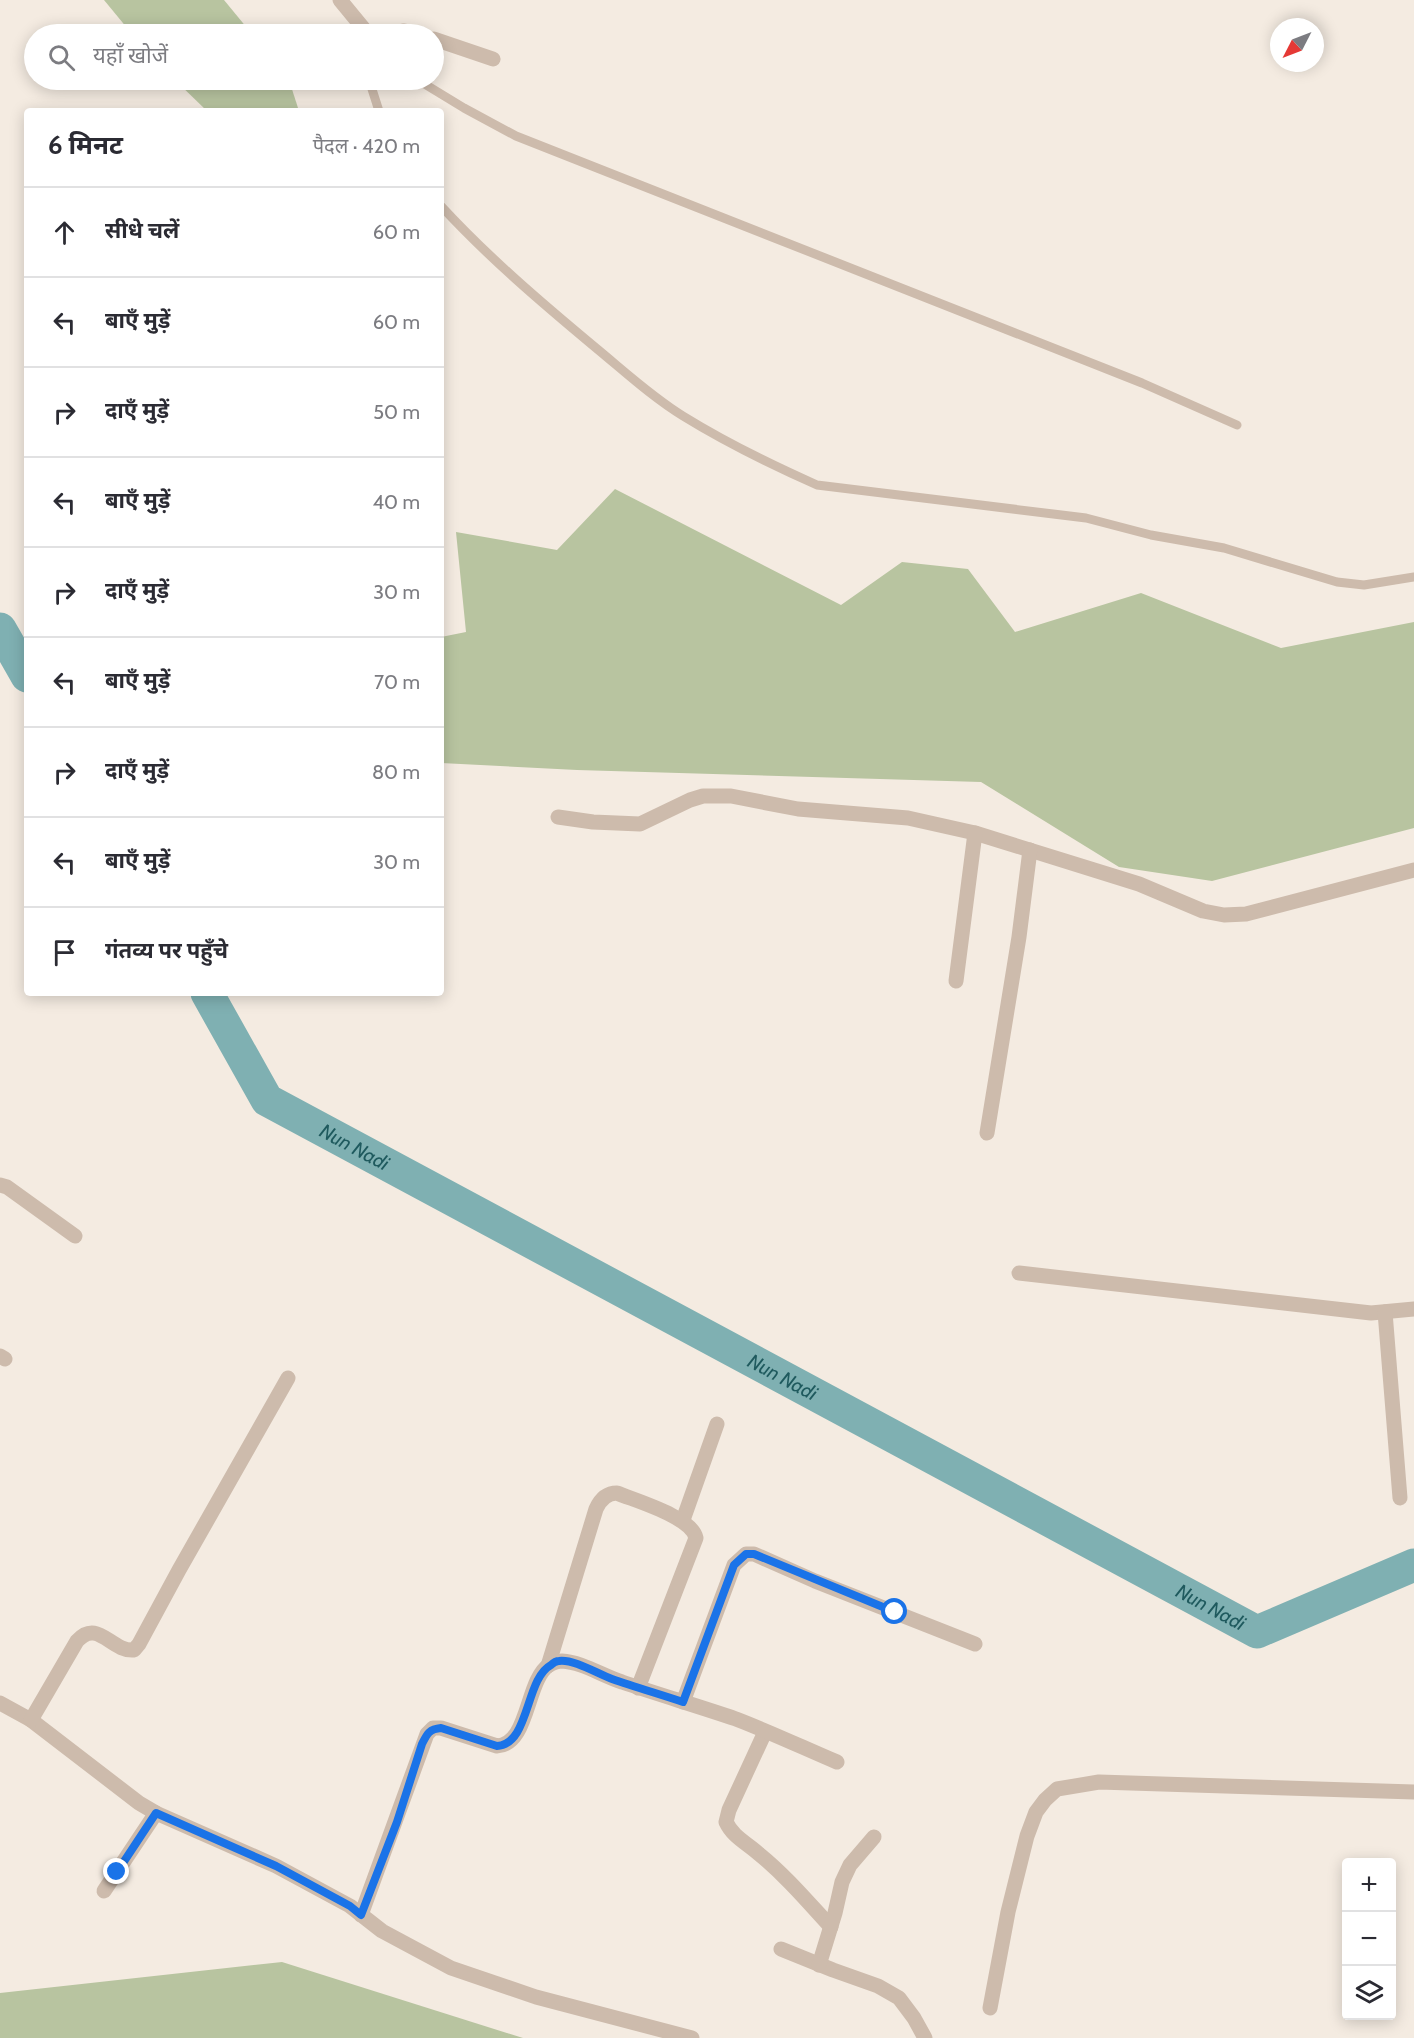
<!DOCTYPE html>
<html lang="hi">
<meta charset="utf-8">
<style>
:root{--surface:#fff;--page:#f7f7f7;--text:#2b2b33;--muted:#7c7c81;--line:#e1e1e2}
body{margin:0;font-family:Cabin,"Noto Sans Devanagari",sans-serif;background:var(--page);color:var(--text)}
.controls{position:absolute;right:18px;bottom:18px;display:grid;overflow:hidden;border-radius:6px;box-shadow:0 3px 15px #0003}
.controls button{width:54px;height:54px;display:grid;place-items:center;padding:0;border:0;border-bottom:2px solid var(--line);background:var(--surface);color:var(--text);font:30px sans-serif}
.compass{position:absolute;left:1270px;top:18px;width:54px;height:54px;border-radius:50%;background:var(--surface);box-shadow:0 3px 15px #0003;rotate:228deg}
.stop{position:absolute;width:18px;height:18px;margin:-14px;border:4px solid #1a73e8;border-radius:50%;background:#fff}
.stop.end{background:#1a73e8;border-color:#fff;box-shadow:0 2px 6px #0008}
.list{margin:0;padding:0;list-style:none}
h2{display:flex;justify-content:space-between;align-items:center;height:78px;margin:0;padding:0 24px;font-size:26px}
h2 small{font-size:20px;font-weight:400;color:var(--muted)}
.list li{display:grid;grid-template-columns:39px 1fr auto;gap:18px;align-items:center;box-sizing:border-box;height:90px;padding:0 24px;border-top:2px solid var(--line)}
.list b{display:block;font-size:22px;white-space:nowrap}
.list em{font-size:20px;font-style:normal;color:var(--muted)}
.icon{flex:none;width:33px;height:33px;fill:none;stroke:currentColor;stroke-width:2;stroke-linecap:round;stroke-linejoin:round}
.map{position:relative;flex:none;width:1414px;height:2038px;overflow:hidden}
.search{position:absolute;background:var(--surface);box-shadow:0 3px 15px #0003;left:24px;top:24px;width:420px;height:66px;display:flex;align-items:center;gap:15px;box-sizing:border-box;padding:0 21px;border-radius:33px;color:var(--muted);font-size:22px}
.panel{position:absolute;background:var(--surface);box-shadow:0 3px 15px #0003;left:24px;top:108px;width:420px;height:888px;border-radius:6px}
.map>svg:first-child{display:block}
.green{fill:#b8c4a0}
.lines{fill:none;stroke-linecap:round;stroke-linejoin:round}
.river{stroke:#7fb0b2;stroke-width:33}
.service{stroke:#cdbbac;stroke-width:9}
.minor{stroke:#cdbbac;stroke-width:15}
.route{stroke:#1a73e8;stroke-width:8}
.labels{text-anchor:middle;stroke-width:5;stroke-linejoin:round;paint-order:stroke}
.water-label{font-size:20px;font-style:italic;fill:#1f5a5e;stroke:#fbf5ee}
</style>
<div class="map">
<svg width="1414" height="2038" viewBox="0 0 1414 2038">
<rect width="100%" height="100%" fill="#f4ebe1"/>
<g class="green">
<path d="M104,0H224L252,34H132Z"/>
<path d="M175,80H289L299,111H207Z"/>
<path d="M615,489L841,605L902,562L968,569L1015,632L1141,593L1281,648L1414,622V828L1212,881L1119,867L981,782L577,770L441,763V637L466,632L456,532L557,550Z"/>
<path d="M282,1962L523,2038H0V1993Z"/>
</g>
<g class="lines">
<g class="river">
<path d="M0,629L27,676"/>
<path id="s1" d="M207,993L267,1100L1257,1632L1414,1565"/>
</g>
<g class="service">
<path d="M372,80L371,86L379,111"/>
<path d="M418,80L464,108L516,136L1142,383L1237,425"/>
<path d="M441,206C489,258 542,303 596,348C624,371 652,397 683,416C725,442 772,465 817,485L1086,518L1151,535L1224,548L1337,582L1364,585L1414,577"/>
</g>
<g class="minor">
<path d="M340,0L368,34"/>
<path d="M390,34L403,31L421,34"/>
<path d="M434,39L493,59"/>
<path d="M558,817L593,822L640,824L690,800L703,796H731L798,809L908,818L975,833L1139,884L1203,911L1224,915L1246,914L1414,870"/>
<path d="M956,981L975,833"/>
<path d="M987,1133L1019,937L1030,850"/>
<path d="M0,1185L7,1187L75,1236"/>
<path d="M1019,1273L1371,1313L1414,1309"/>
<path d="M1385,1312L1400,1498"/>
<path d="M0,1356L5,1359"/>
<path d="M683,1520L717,1424"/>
<path d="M548,1666L596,1509C600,1500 606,1493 617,1493C636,1501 692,1517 696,1538L638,1688"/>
<path d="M683,1702L734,1565L746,1554H754L815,1581L975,1644"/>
<path d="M0,1703L31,1720L139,1803L156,1813L276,1866L350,1906L382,1931L451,1968L536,1997L692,2038"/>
<path d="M31,1720L77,1641C98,1618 111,1652 134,1650L139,1644L179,1570L288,1378"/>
<path d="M765,1732L729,1810L726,1822C733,1837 747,1843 759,1854C786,1876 808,1902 831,1927"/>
<path d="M104,1891L156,1813"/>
<path d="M361,1915L427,1734L433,1728H441L497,1746C529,1745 526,1680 549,1665C553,1663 558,1661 562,1661C582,1662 603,1676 622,1682C660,1695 698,1706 736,1719C770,1732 804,1748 837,1762"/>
<path d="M781,1949L833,1970L878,1986L899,1998L914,2018L925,2038"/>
<path d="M819,1965L835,1913L842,1882L850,1865L874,1837"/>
<path d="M990,2008L1008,1912L1027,1836L1036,1812L1045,1800L1057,1789L1099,1782L1414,1792"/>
</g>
</g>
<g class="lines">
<path class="route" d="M117,1872L156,1813L276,1866L350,1906L361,1915L397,1822L422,1744C427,1734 429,1729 441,1728L497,1746C530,1744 525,1679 551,1665C553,1663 556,1661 559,1661C574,1659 598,1674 612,1679C635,1687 659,1694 683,1702L734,1565L746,1554H754L895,1612"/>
</g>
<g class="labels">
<g class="water-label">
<text dy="7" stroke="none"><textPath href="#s1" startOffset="222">Nun Nadi</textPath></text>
<text dy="7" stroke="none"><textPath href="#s1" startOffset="708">Nun Nadi</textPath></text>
<text dy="7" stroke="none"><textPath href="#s1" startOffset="1194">Nun Nadi</textPath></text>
</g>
</g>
</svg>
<div class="controls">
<button>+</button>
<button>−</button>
<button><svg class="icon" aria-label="layers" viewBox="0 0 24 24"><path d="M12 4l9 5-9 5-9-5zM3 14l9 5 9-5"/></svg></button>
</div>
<svg class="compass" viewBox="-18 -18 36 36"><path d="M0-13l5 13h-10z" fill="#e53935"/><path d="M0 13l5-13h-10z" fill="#7c7c81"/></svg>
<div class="stop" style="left:895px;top:1612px"></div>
<div class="stop end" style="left:117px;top:1872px"></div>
<div class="search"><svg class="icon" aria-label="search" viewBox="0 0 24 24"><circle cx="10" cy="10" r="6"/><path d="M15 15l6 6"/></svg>यहाँ खोजें</div>
<section class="panel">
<h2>6 मिनट<small>पैदल · 420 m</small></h2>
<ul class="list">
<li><svg class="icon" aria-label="ahead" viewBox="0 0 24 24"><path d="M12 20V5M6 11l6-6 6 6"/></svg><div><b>सीधे चलें</b></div><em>60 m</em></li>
<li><svg class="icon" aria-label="left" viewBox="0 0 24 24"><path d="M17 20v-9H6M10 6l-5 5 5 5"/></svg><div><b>बाएँ मुड़ें</b></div><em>60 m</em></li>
<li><svg class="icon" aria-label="right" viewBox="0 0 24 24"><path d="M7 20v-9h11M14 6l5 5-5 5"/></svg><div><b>दाएँ मुड़ें</b></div><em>50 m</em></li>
<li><svg class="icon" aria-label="left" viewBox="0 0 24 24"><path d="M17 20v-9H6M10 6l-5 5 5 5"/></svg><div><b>बाएँ मुड़ें</b></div><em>40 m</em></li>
<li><svg class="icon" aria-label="right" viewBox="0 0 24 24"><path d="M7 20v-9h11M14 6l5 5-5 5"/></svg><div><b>दाएँ मुड़ें</b></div><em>30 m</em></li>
<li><svg class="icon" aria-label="left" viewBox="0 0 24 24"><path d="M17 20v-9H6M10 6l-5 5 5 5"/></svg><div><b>बाएँ मुड़ें</b></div><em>70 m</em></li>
<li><svg class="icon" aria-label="right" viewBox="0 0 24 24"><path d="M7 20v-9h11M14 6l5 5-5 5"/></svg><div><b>दाएँ मुड़ें</b></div><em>80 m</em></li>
<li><svg class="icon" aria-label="left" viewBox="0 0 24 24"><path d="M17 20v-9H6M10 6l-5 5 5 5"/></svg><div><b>बाएँ मुड़ें</b></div><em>30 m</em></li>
<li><svg class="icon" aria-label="arrive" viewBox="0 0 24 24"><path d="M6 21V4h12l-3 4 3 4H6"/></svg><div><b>गंतव्य पर पहुँचे</b></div></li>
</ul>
</section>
</div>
